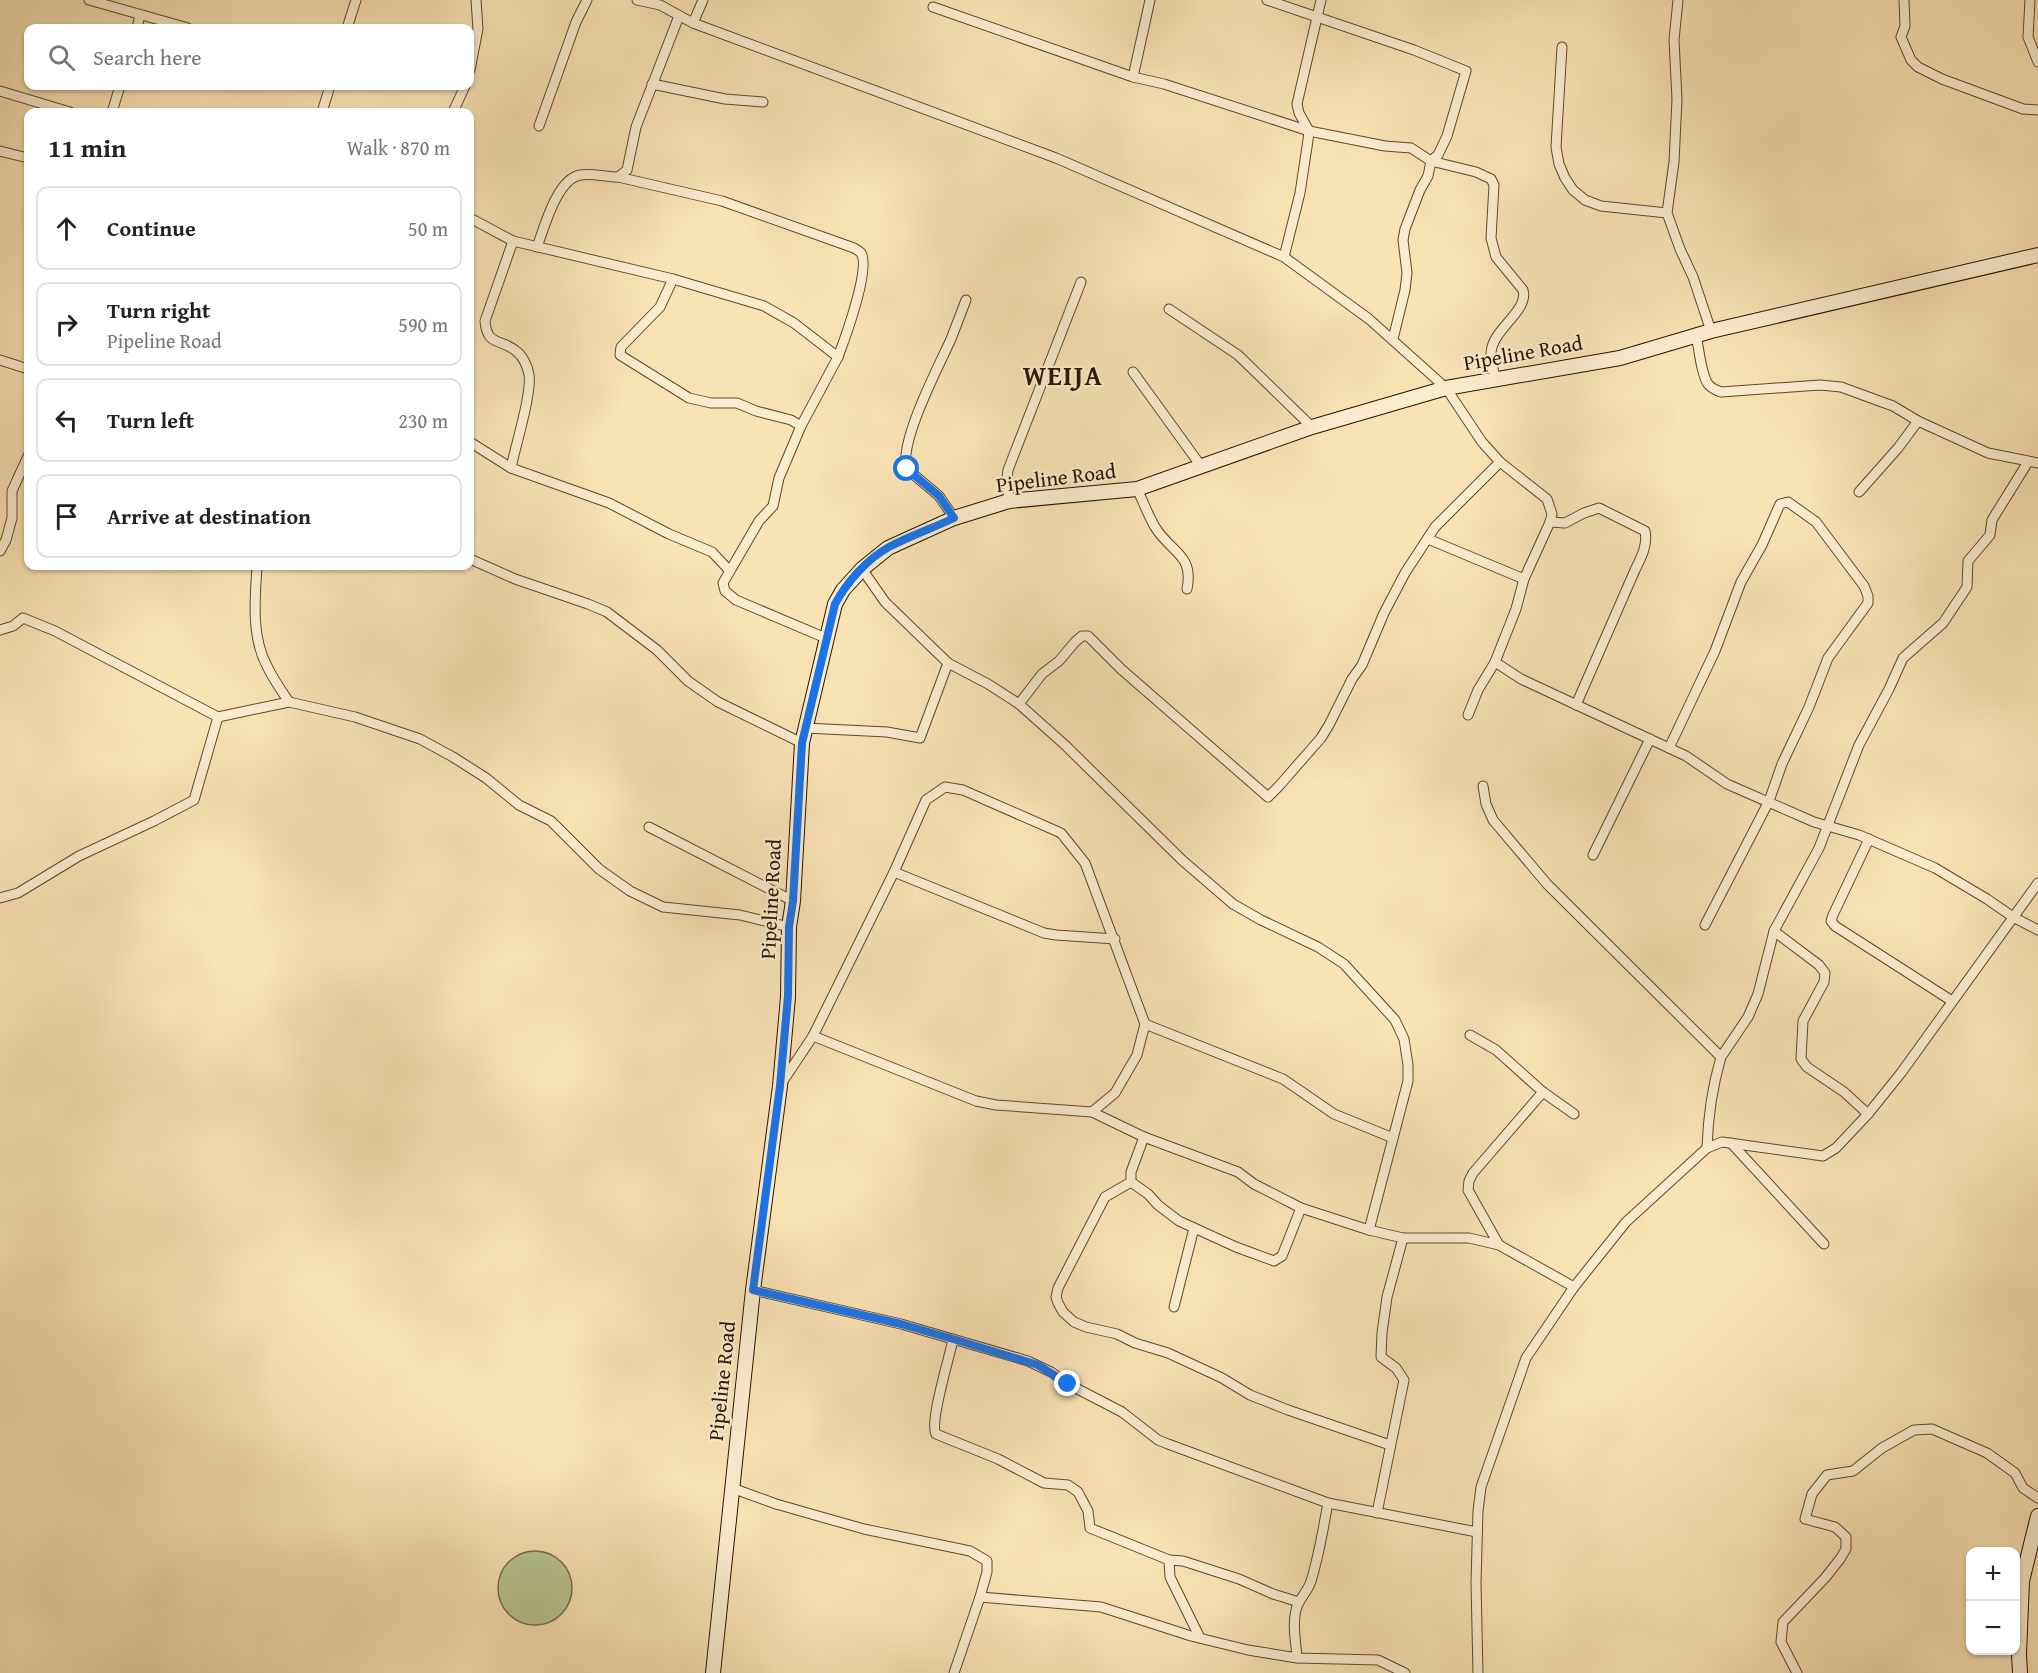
<!DOCTYPE html>
<meta charset="utf-8">
<style>
:root{--surface:#fff;--page:#f6f6f6;--text:#222;--muted:#767676;--line:#e0e0e0}
body{margin:0;font-family:"Gentium Book Plus",serif;background:var(--page);color:var(--text)}
.controls{position:absolute;right:18px;bottom:18px;display:grid;overflow:hidden;border-radius:12px;box-shadow:0 2px 4px #0004}
.controls button{width:54px;height:54px;display:grid;place-items:center;padding:0;border:0;border-bottom:2px solid var(--line);background:var(--surface);color:var(--text);font:30px sans-serif}
.stop{position:absolute;width:18px;height:18px;margin:-14px;border:4px solid #1a73e8;border-radius:50%;background:#fff}
.stop.end{background:#1a73e8;border-color:#fff;box-shadow:0 2px 6px #0008}
.list{margin:0;padding:0;list-style:none}
h2{display:flex;justify-content:space-between;align-items:center;height:78px;margin:0;padding:0 24px;font-size:26px}
h2 small{font-size:20px;font-weight:400;color:var(--muted)}
.list li{display:grid;grid-template-columns:39px 1fr auto;gap:18px;align-items:center;box-sizing:border-box;height:84px;margin:0 12px 12px;padding:0 12px;border:2px solid var(--line);border-radius:12px}
.list b{display:block;font-size:22px;white-space:nowrap}
.list p{margin:0;font-size:20px;white-space:nowrap;color:var(--muted)}
.list em{font-size:20px;font-style:normal;color:var(--muted)}
.icon{flex:none;width:33px;height:33px;fill:none;stroke:currentColor;stroke-width:2;stroke-linecap:round;stroke-linejoin:round}
.map{position:relative;flex:none;width:2038px;height:1673px;overflow:hidden}
.search{position:absolute;background:var(--surface);box-shadow:0 2px 4px #0004;left:24px;top:24px;width:450px;height:66px;display:flex;align-items:center;gap:15px;box-sizing:border-box;padding:0 21px;border-radius:12px;color:var(--muted);font-size:22px}
.panel{position:absolute;background:var(--surface);box-shadow:0 2px 4px #0004;left:24px;top:108px;width:450px;height:462px;border-radius:12px}
.map>svg:first-child{display:block}
.green{fill:#b8c492;stroke:#716c4a;stroke-width:1.5}
.lines{fill:none;stroke-linecap:round;stroke-linejoin:round}
.street-casing{stroke:#5e482e;stroke-width:11}
.secondary-casing{stroke:#2a1402;stroke-width:16}
.street{stroke:#fbecce;stroke-width:9}
.secondary{stroke:#fbecce;stroke-width:14}
.route{stroke:#1a73e8;stroke-width:8}
.labels{text-anchor:middle;stroke-width:4.5;stroke-linejoin:round;paint-order:stroke}
.street-label{font-size:21px;fill:#2a1402;stroke:#fbecce}
.district-label{font-size:27px;font-weight:bold;letter-spacing:1.5px;fill:#2a1402;stroke:#fbecce}
</style>
<div class="map">
<svg width="2038" height="1673" viewBox="0 0 2038 1673">
<rect width="100%" height="100%" fill="#f9e2b4"/>
<filter id="stains"><feTurbulence type="fractalNoise" baseFrequency=".00333" numOctaves="4"/><feColorMatrix values="0 0 0 0 .2 0 0 0 0 .09 0 0 0 0 .02 0 0 0 .5 -.17"/></filter>
<radialGradient id="worn" r=".72"><stop offset=".6" stop-color="#630" stop-opacity="0"/><stop offset="1" stop-color="#630" stop-opacity=".3"/></radialGradient>
<circle class="green" cx="535" cy="1588" r="37"/>
<g class="lines">
<g class="street-casing">
<g id="street">
<path d="M89,0L188,28"/>
<path d="M637,0L660,5L693,23L1056,158L1284,257L1369,319L1446,388L1482,442L1500,462L1547,499L1552,514L1550,522L1524,579L1516,609L1495,662L1521,679L1686,756L1727,784L1814,822L1859,835L1935,868L1987,899L2013,917L2038,930"/>
<path d="M1267,0L1414,50L1466,71L1447,136L1438,155L1431,161L1428,176L1420,190L1405,229L1403,240L1407,273L1405,290L1393,339"/>
<path d="M1678,0L1674,40L1677,99L1674,162L1667,213L1680,249L1693,277L1711,331"/>
<path d="M1904,0L1905,26L1901,37L1911,60L1918,67L1942,79L2023,109L2038,110"/>
<path d="M2030,0L2028,37L2038,62"/>
<path d="M933,7L1133,77L1164,84L1309,131L1385,146L1411,148L1431,161L1476,172L1491,179L1494,185L1491,238L1496,257L1523,290C1529,309 1497,327 1492,347C1489,358 1493,369 1496,379"/>
<path d="M693,23L703,0"/>
<path d="M137,28L140,15"/>
<path d="M347,28L356,0"/>
<path d="M1562,47L1556,147L1559,164L1565,178L1573,190L1585,200L1601,206L1667,213"/>
<path d="M470,70L478,29L476,0"/>
<path d="M1133,77L1150,0"/>
<path d="M652,84L725,99L763,102"/>
<path d="M0,91L70,112"/>
<path d="M112,112L120,86"/>
<path d="M322,112L330,86"/>
<path d="M453,112L465,86"/>
<path d="M539,126L576,22L587,0"/>
<path d="M0,151L28,158"/>
<path d="M618,177L722,201L854,248C856,249 860,252 861,253C871,268 844,341 838,357"/>
<path d="M470,218L513,241L673,279L764,306L794,323L838,357L801,426L779,478L773,506L759,521L723,583L725,591L736,600L828,639"/>
<path d="M537,247C544,228 557,179 580,175C592,173 606,177 618,177L627,170L636,127L679,16"/>
<path d="M1284,257L1300,193L1308,140L1309,131L1299,113L1297,104L1321,0"/>
<path d="M673,279L660,307L621,347L620,355L689,398L711,403H737L756,411L791,420L801,426"/>
<path d="M1169,309L1238,355L1312,427"/>
<path d="M1696,335C1699,348 1701,374 1708,384C1712,389 1716,390 1721,392L1820,385L1841,387L1893,406L1918,421L1988,453L2038,463"/>
<path d="M0,360L28,369"/>
<path d="M1133,372L1201,466"/>
<path d="M470,442L511,468L609,503L669,534L712,552L729,570"/>
<path d="M511,468C515,447 532,394 529,375C528,367 523,356 516,351C501,338 487,347 485,321L513,241"/>
<path d="M1137,489C1143,501 1148,515 1155,527C1171,553 1194,554 1187,589"/>
<path d="M1859,492L1898,448L1918,421"/>
<path d="M1009,501L1007,479L1008,470L1081,282"/>
<path d="M954,518L939,496L907,469C898,443 939,366 951,339C956,326 961,313 966,300"/>
<path d="M1550,522L1565,523L1584,513L1599,508L1645,531C1648,545 1641,558 1635,570L1576,705"/>
<path d="M1428,539L1524,579"/>
<path d="M0,551L6,540L12,518V491L28,456"/>
<path d="M470,559L515,579L588,604L607,612L657,650L688,681L718,702L802,743"/>
<path d="M257,566C255,599 251,636 267,666C273,679 281,690 289,702"/>
<path d="M862,569L885,602L948,663L988,684L1019,704L1065,745L1182,860L1233,904L1261,920L1318,947L1344,964L1395,1020L1404,1039L1408,1065V1081L1369,1230"/>
<path d="M0,630L13,626L23,618L55,631L218,717"/>
<path d="M1019,704L1042,674L1059,661L1075,642L1082,636H1088L1121,669L1268,797L1279,786L1321,738L1329,725L1352,679L1362,665L1384,613L1405,573L1435,527L1500,462"/>
<path d="M1468,715L1478,690L1495,662"/>
<path d="M805,728L887,732L920,738L948,663"/>
<path d="M1669,748L1715,651L1741,582L1762,545L1780,504L1788,502L1816,522L1864,586L1868,596V603L1828,658L1809,707L1782,764L1769,801L1705,925"/>
<path d="M1483,786L1486,804L1493,820L1547,884L1721,1057C1712,1088 1708,1116 1707,1148"/>
<path d="M649,827L793,901"/>
<path d="M1869,839L1833,915L1831,921L1835,926L1952,1001"/>
<path d="M1593,855L1650,739"/>
<path d="M894,872L1044,933L1056,935L1115,939"/>
<path d="M0,898L18,893L79,856L154,821L194,800L218,717L289,702L355,717L420,739L453,757L486,778L519,805L551,821L599,869L630,891L663,907L740,915L789,927"/>
<path d="M1774,931L1819,965L1825,973L1824,982L1803,1021L1801,1059L1807,1067L1844,1092L1868,1114"/>
<path d="M1145,1024L1283,1079L1334,1114L1393,1138"/>
<path d="M1470,1035L1496,1050L1543,1092L1574,1114"/>
<path d="M813,1036L976,1101L996,1105L1092,1112L1144,1137L1238,1172L1254,1184L1301,1208L1369,1230L1403,1238H1469L1499,1245L1574,1287"/>
<path d="M1721,1057L1748,1017L1758,994L1774,931L1819,848L1859,745L1889,689L1903,658L1943,623L1967,587L1968,561L1990,535L1992,520L2028,462"/>
<path d="M781,1084L813,1036L894,872L926,800L945,787L963,790L1061,833L1085,863L1145,1024L1137,1055L1115,1093L1092,1112"/>
<path d="M1144,1137L1131,1172V1182L1148,1194L1158,1205L1179,1221L1236,1247L1274,1261L1282,1256L1301,1208"/>
<path d="M1731,1143L1824,1244"/>
<path d="M1131,1182L1105,1197L1058,1288L1056,1297L1058,1303L1063,1312L1074,1322L1086,1327L1117,1334L1135,1343L1168,1353L1222,1378L1250,1395L1288,1410L1390,1445"/>
<path d="M1499,1245L1468,1190L1469,1181L1473,1173L1543,1092"/>
<path d="M753,1290L901,1324L1028,1361L1051,1372L1068,1384L1122,1412L1158,1440L1168,1444L1328,1503L1477,1532"/>
<path d="M1174,1307L1194,1228"/>
<path d="M953,1339C950,1356 929,1422 936,1434L998,1459L1044,1483L1068,1485L1078,1492L1088,1511L1090,1528L1169,1560L1183,1561L1239,1579L1273,1594L1299,1602"/>
<path d="M732,1488L776,1504L864,1529L970,1551L987,1561V1572L980,1597L954,1673"/>
<path d="M1377,1513L1404,1380L1396,1368L1381,1357L1382,1333L1387,1297L1403,1238"/>
<path d="M1169,1560L1170,1577L1200,1638"/>
<path d="M980,1597L1101,1607L1191,1636L1248,1650L1297,1658L1378,1660L1405,1673"/>
<path d="M1297,1658C1296,1642 1292,1626 1296,1610C1298,1599 1308,1592 1311,1581C1319,1556 1323,1529 1328,1503"/>
<path d="M1478,1673L1476,1583L1478,1511L1481,1487L1526,1358L1574,1287L1626,1222L1707,1148L1722,1142L1823,1156L1836,1148L1868,1114L1901,1073L2038,883"/>
<path d="M1797,1673L1781,1642L1783,1622L1825,1578L1840,1559L1846,1549V1537L1835,1527L1805,1519L1812,1494L1827,1475L1853,1471L1882,1448L1914,1430L1932,1429L1987,1453L2015,1473L2023,1488L2038,1498"/>
</g>
</g>
<g class="secondary-casing">
<g id="secondary">
<path d="M713,1673L753,1290L780,1086L788,997L789,927L793,901L802,743L835,604L843,590L862,569L888,548L954,518L1009,501L1137,489L1312,427L1446,388L1620,358L1711,331L2038,255"/>
<path d="M2020,1673L2019,1654L2022,1581L2038,1516"/>
</g>
</g>
<use href="#street" class="street"/>
<use href="#secondary" class="secondary"/>
</g>
<g class="lines">
<path class="route" d="M907,469L939,496L954,518C933,528 910,536 889,547C867,559 847,582 835,604L802,743L793,901L789,927L788,996L780,1086L753,1290L901,1324L953,1339L1038,1365L1068,1384"/>
</g>
<g class="labels">
<g class="street-label">
<text transform="translate(1523 353) rotate(-10)" y="7">Pipeline Road</text>
<text transform="translate(1056 478) rotate(-7)" y="7">Pipeline Road</text>
<text transform="translate(771 899) rotate(-87)" y="7">Pipeline Road</text>
<text transform="translate(722 1381) rotate(-84)" y="7">Pipeline Road</text>
</g>
<g class="district-label">
<text x="1063" y="385">WEIJA</text>
</g>
</g>
<rect width="100%" height="100%" filter="url(#stains)"/>
<rect width="100%" height="100%" fill="url(#worn)"/>
</svg>
<div class="controls">
<button>+</button>
<button>−</button>
</div>
<div class="stop" style="left:907px;top:469px"></div>
<div class="stop end" style="left:1068px;top:1384px"></div>
<div class="search"><svg class="icon" aria-label="search" viewBox="0 0 24 24"><circle cx="10" cy="10" r="6"/><path d="M15 15l6 6"/></svg>Search here</div>
<section class="panel">
<h2>11 min<small>Walk · 870 m</small></h2>
<ul class="list">
<li><svg class="icon" aria-label="ahead" viewBox="0 0 24 24"><path d="M12 20V5M6 11l6-6 6 6"/></svg><div><b>Continue</b></div><em>50 m</em></li>
<li><svg class="icon" aria-label="right" viewBox="0 0 24 24"><path d="M7 20v-9h11M14 6l5 5-5 5"/></svg><div><b>Turn right</b><p>Pipeline Road</p></div><em>590 m</em></li>
<li><svg class="icon" aria-label="left" viewBox="0 0 24 24"><path d="M17 20v-9H6M10 6l-5 5 5 5"/></svg><div><b>Turn left</b></div><em>230 m</em></li>
<li><svg class="icon" aria-label="arrive" viewBox="0 0 24 24"><path d="M6 21V4h12l-3 4 3 4H6"/></svg><div><b>Arrive at destination</b></div></li>
</ul>
</section>
</div>
